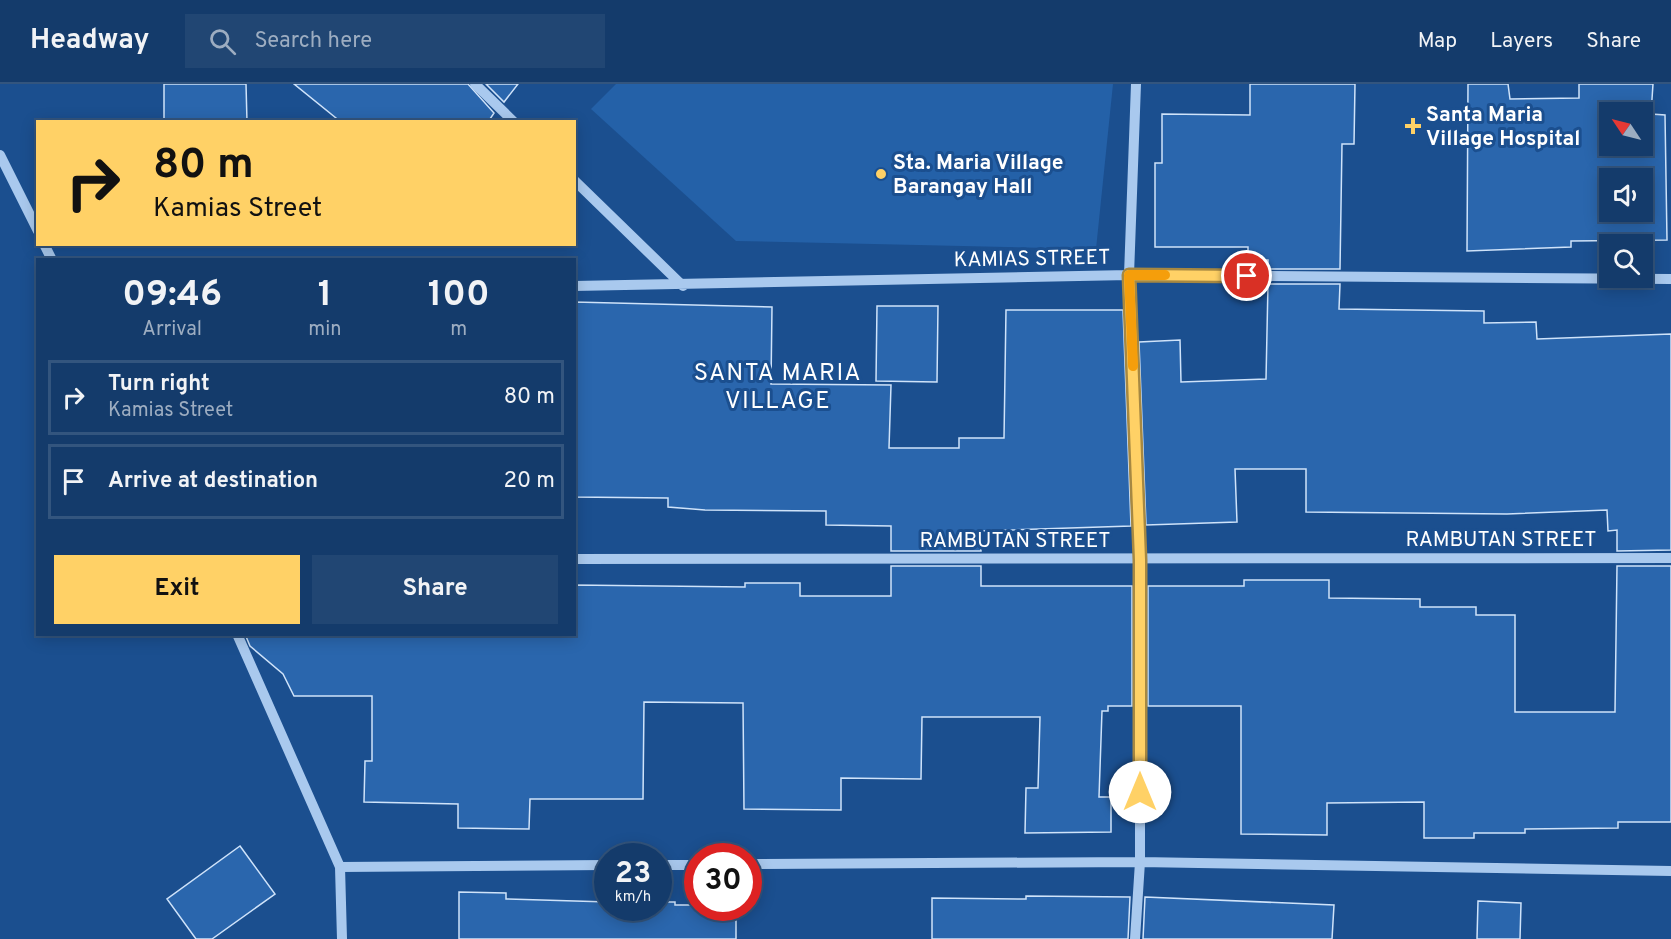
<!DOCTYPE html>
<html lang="en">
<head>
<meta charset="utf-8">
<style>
	:root { --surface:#143b6b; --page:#214673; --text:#f1f3f6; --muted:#9dadc1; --line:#33557e; --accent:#ffd166 }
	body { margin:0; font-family:Overpass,sans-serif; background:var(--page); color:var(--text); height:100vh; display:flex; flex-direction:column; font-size:22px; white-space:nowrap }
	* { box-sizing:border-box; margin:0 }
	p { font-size:20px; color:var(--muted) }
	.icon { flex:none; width:33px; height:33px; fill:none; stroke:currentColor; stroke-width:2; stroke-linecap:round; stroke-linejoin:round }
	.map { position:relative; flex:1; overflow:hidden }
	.side { position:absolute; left:36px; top:174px; width:540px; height:378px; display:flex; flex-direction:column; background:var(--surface); border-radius:0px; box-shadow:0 3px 15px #0003,0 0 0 2px var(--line) }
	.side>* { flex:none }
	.hud { position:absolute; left:36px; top:36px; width:540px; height:126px; border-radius:0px; box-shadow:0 3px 15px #0003,0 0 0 2px var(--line); background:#ffd166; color:#111; overflow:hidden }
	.needle { width:39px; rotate:305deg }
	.buttons { position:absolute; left:1599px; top:18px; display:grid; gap:12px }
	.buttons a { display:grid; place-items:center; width:54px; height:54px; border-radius:0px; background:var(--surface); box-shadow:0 3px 15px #0003,0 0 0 2px var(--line); font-size:30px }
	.speed { position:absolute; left:594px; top:759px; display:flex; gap:12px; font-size:30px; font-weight:700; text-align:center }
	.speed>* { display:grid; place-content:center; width:78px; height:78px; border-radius:50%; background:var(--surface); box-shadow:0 3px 15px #0003,0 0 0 2px var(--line); line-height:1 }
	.speed small { font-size:15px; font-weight:400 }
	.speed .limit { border:9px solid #d22; background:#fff; color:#111 }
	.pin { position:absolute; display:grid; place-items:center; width:51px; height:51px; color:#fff; margin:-26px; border:3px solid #fff; border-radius:50%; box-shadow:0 2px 6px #0007 }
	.me { position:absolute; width:66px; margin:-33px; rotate:0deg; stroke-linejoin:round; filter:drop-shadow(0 0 4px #0008) }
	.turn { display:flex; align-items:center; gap:21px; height:126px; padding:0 18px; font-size:27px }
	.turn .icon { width:78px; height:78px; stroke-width:2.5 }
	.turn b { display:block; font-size:42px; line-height:51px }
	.eta { display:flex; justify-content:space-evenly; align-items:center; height:102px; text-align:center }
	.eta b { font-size:36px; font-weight:700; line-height:42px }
	.action { display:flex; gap:12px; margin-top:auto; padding:12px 18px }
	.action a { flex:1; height:69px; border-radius:0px; background:var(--accent); color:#111; font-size:24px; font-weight:700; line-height:69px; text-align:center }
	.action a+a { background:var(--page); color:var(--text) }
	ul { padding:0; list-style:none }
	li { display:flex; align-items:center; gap:18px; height:75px; margin:0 12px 9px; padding:0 6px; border:3px solid var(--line); border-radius:0px }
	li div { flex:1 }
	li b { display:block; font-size:22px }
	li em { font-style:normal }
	header { display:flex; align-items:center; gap:36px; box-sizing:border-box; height:84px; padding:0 30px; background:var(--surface); border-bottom:2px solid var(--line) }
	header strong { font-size:28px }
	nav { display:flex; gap:33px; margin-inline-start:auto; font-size:21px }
	.search { width:420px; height:54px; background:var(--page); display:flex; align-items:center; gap:15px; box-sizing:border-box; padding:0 21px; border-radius:0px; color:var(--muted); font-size:22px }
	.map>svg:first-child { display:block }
</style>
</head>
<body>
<header>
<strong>Headway</strong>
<div class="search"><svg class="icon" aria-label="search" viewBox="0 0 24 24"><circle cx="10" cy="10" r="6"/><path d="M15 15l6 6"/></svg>Search here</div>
<nav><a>Map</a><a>Layers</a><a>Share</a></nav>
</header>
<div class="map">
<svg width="1671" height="855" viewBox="0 0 1671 855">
	<rect width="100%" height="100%" fill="#1b4f8f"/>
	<!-- green -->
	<path fill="#2461a8" d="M616,0H1113L1096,165L736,157L591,25Z"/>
	<!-- building -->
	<path fill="#2a66ad" stroke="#cfe3fa" stroke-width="1.5" fill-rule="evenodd" d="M164,0H246L247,38H164Z
		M294,0H468L494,29L488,38H341Z
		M486,0H518L504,18Z
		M1250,0H1355L1354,60H1342L1340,185H1268V176H1248V163H1155V79H1162V30L1250,31Z
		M1468,0H1508L1510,15L1579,14V0H1653L1651,30L1665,31L1667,156L1571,157V163L1467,167ZM1610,28H1642V62H1610ZM1610,94H1642V128H1610Z
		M1268,200H1340L1339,225L1484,227V239L1536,238L1537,255L1671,250V466L1617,467V446L1608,447L1607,426L1507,430L1306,428V385H1235L1237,438L1146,441L1139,258L1180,256L1181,298L1266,295Z
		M574,218L772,223L771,300L891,301L889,364H959V354H1004L1006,226H1123L1131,442L980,447L981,467H891V442L826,441V427L705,426L668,423V414L574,413Z
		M877,222H938L937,298L876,297Z
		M891,482H981V502H1132V622H1108V627H1102L1099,713H1111V748L1025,749L1026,704H1038L1040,633H922L921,695L841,694V726L744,725L743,619L644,618L643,715H530L529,745L458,744V720L364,718L365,677H372V612H294L283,590L250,562L245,550H574V501L745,503V499H800V512H891Z
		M1617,482H1671V738H1618V744L1525,745V749H1474V754H1424V718L1327,719V751L1241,750V622H1148V502H1244V496H1329V514L1420,515V523H1476V531H1515V628H1615Z
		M240,762L275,810L212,855H196L167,815Z
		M459,808L506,809V815L608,818V824H658V818H675V821H698V824H736V855H459Z
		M1026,812L1130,813L1128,855H932V814L1026,815Z
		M1145,813L1334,821L1332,855H1143Z
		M1478,817L1521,819L1520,855H1477Z"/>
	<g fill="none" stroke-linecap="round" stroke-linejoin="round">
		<!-- minor -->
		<path stroke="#a9c9ee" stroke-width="10" d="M475,0L514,38
			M0,71L38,147
			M574,96L683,202
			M44,160L52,176
			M574,202L1129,191L1671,195
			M574,475L1671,474
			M237,550L340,783L342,855
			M748,780L1140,778L1671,787
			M658,781H698
			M340,783L608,781
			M1135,855L1140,778V476L1129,191L1136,0"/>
	</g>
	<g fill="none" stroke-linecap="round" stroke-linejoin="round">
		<!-- route casing -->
		<g stroke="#a68842" stroke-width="15">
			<path id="route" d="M1140,708V476L1129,191L1247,192"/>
		</g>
		<!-- route -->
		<use href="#route" stroke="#ffd166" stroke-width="10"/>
		<!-- slow -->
		<path stroke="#f59e0b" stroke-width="10" d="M1133,282L1129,191H1165"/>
	</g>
	<!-- markers -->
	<g fill="#ffd166" stroke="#1b4f8f" stroke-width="2">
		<path d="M1410 33h6v6h6v6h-6v6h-6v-6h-6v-6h6z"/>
		<circle cx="881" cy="90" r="6"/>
	</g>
	<g text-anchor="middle" stroke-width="6" stroke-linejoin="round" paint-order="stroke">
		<!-- poi labels -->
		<g font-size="21" font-weight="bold" fill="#fff" stroke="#1b4f8f" text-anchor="start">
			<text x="1426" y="37">Santa Maria<tspan x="1426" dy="24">Village Hospital</tspan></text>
			<text x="893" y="85">Sta. Maria Village<tspan x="893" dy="24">Barangay Hall</tspan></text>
		</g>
		<!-- street labels -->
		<g font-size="21" fill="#fff" stroke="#1b4f8f">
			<text transform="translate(1032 174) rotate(-1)" y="7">KAMIAS STREET</text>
			<text x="1501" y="462">RAMBUTAN STREET</text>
			<text x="1015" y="463">RAMBUTAN STREET</text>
		</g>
		<!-- quarter labels -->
		<g font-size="24" letter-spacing="1.5" fill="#fff" stroke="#1b4f8f">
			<text x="778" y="296">SANTA MARIA<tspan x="778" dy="28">VILLAGE</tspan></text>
		</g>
	</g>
</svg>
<div class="buttons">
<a><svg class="needle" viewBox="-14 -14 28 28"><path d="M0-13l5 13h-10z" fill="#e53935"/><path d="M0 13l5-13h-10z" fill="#9dadc1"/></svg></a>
<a><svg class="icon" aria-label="sound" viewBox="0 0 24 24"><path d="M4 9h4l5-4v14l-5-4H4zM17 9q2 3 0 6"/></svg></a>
<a><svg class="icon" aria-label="search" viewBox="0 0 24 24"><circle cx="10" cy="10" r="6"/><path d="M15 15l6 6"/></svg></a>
</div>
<div class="speed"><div>23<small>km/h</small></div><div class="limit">30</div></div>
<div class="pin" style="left:1247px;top:192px;background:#d93025"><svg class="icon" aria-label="arrive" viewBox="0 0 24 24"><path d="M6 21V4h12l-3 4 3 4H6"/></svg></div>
<svg class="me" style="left:1140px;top:708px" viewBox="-20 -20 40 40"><circle r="19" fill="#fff"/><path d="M0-13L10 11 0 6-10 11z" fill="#ffd166"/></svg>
<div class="hud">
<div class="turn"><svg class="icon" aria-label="right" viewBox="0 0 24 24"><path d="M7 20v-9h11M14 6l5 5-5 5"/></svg><div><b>80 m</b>Kamias Street</div></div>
</div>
<section class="side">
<div class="eta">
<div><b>09:46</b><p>Arrival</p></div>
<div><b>1</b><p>min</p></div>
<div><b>100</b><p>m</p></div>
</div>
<ul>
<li><svg class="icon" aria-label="right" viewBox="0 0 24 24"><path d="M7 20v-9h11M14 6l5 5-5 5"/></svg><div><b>Turn right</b><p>Kamias Street</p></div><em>80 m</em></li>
<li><svg class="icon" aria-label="arrive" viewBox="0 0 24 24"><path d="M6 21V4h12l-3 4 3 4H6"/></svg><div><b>Arrive at destination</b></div><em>20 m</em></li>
</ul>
<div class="action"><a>Exit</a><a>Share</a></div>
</section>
</div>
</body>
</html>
